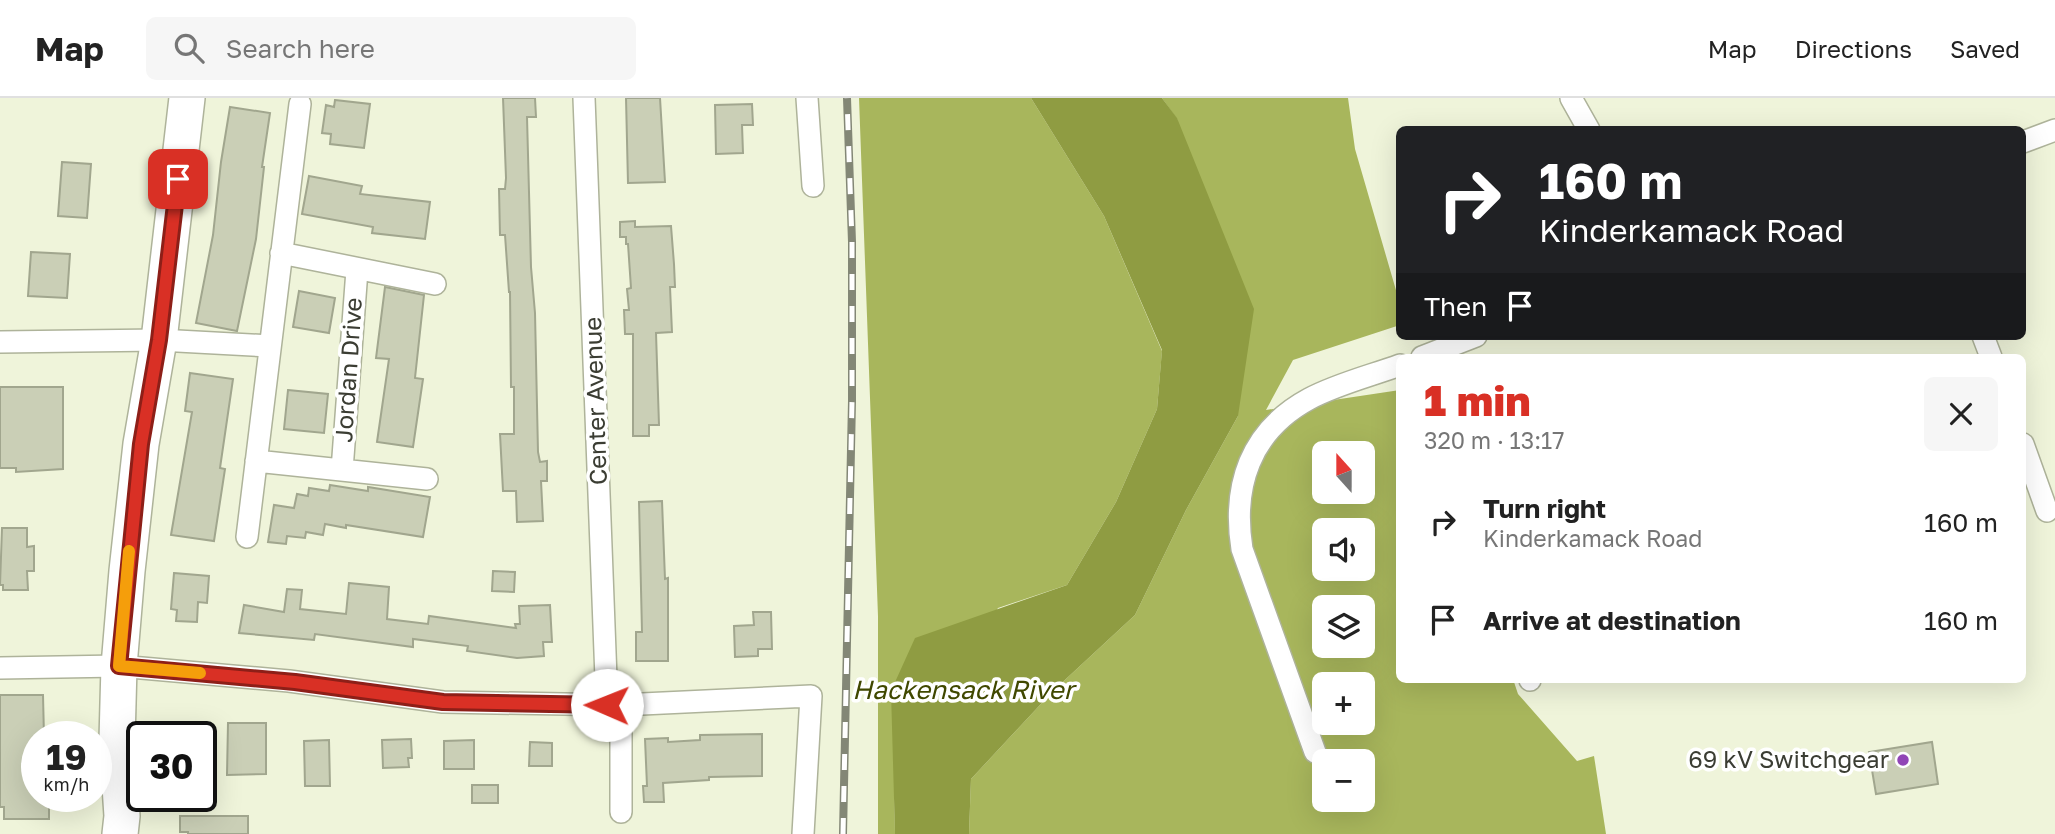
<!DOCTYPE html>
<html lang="en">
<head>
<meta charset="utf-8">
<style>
	:root { --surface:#fff; --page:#f6f6f6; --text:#222; --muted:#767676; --line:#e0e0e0; --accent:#d93025 }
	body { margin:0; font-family:"Golos Text",sans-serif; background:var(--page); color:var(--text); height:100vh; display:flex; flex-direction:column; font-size:26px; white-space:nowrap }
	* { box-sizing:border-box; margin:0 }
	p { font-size:23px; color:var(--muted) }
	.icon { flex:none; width:38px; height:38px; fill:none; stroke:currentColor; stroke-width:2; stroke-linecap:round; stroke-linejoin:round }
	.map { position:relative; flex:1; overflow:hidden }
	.side { position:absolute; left:1396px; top:256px; width:630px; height:329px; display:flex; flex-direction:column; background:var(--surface); border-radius:10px; box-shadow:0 7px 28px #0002 }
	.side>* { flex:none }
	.guide { position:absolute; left:1396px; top:28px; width:630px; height:214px; border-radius:10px; box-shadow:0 7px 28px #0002; background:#202124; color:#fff; overflow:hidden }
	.needle { width:46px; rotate:339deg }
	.buttons { position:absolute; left:1312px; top:343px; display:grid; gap:14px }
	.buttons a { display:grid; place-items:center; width:63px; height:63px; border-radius:10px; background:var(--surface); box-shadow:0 7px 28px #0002; font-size:35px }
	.speed { position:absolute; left:21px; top:623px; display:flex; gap:14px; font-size:35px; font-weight:700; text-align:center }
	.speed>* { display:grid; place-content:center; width:91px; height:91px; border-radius:50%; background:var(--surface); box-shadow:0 7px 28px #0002; line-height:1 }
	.speed small { font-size:18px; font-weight:400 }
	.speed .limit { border:4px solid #111; border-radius:10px; background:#fff; color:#111 }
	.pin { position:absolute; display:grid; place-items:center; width:60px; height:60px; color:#fff; margin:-30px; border-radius:14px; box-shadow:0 4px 10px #0006 }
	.me { position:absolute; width:77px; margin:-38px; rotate:271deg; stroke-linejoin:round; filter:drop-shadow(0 0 5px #0008) }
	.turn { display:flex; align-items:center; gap:24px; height:147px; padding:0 28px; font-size:32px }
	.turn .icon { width:91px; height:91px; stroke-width:2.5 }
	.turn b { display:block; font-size:49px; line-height:60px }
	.then { display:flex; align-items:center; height:66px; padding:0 28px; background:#0003; gap:14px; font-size:26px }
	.round { display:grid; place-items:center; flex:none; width:74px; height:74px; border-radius:10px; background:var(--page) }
	.head { display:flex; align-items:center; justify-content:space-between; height:119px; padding:0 28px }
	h1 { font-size:42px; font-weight:800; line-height:52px; color:var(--accent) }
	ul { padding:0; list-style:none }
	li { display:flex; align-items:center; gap:21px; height:98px; padding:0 28px }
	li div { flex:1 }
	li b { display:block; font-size:26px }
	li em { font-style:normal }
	header { display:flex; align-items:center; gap:42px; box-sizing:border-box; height:98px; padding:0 35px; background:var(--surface); border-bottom:2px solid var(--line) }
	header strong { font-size:33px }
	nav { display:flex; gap:38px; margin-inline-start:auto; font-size:24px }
	.search { width:490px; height:63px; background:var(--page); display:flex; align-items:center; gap:18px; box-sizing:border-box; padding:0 24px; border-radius:10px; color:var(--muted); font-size:26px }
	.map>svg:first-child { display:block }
</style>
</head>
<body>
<header>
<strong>Map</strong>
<div class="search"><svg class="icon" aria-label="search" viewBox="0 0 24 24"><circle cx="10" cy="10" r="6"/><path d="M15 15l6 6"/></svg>Search here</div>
<nav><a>Map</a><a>Directions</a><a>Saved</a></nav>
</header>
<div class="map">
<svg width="2055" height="736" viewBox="0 0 2055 736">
	<rect width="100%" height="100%" fill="#eff4da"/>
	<!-- forest -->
	<path fill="#a8b65c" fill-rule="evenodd" d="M859,0H1031L1104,118L1162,253L1157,311L1116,404L1067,487L998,510L894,687L895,736H878V518Z
		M1162,0H1348L1355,51L1400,206V227L1293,262L1266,312L1400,292V581H1513L1518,596L1577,663L1594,658L1606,736H969L971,681L1053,593L1135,517L1186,412L1238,318L1177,21ZM1325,355H1363V394H1325ZM1325,432H1363V471H1325ZM1325,509H1363V548H1325ZM1325,586H1363V625H1325ZM1325,663H1363V702H1325Z"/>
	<!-- water -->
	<path fill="#8f9c42" d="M1031,0H1162L1177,20L1254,211L1238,318L1186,412L1135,517L1053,593L971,681L969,736H895L891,593L915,540L1067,487L1116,404L1157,311L1162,252L1104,118Z"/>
	<!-- building -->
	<path fill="#cacfb6" stroke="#a1a68e" stroke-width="2" d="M503,0H535L536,19H527L531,169L535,215L538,354L540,364L547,363V383H541L543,423L517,424L516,393H503L500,336H514V289H511L510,194H509L505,137H500L499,91H505L506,80Z
		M626,0H660L665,84L628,85Z
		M335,2L370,6L364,50L330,46L331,36L322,35L326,7L334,9Z
		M752,6L753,27H742L743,55L716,56L715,7Z
		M230,9L270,15L262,69H264L256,141L237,233L196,225L213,137L221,64Z
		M62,64L91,66L87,120L58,118Z
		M309,78L362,88L360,96L430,104L425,141L372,135L373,129L302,116Z
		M635,123V129L671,128L674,166L675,189H670L672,234L656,235L659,327H649V338H633V236H625L624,212H629L627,191L631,190L628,146H626V139H620V124Z
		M31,154L70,156L67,200L28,198Z
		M385,189L424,197L415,280L423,281L413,349L377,344L389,261L376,260Z
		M299,193L335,200L329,235L293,229Z
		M190,275L233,281L220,370L225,371L214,443L171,437L192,314L185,313Z
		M0,289H63V371L16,374V370H0Z
		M288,292L328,296L324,335L284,331Z
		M330,387L368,393V389L430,399L423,439L346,427V430L325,426L323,437L306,434L305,440L287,438L286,446L268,444L274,407L294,410L297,396L308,398L309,390L329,393Z
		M662,403L665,481L668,480V563H636V534H642L639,404Z
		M2,430H27V449L34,448V473H27L28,492H3V487H0Z
		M493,473L515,474L514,494L492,493Z
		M174,475L209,478L207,505L198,504L197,524L176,523L177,512L171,511Z
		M349,485L389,489L387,521L428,526L429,518L516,530L515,526H520L519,508L550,507L552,544H543L544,558L517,560L467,553L468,548L413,541V549L315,536L314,542L239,535L244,507L284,514L287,491L302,492L300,511L346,516Z
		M753,514H771L772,551H758V558L735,559L734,528L754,527Z
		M0,597H43L44,639H37V698H49V721H4V709H0Z
		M228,625H266V676L227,677Z
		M762,636V678L709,679V682L663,685L664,704H644L643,688H647L645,641L668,640V644L700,642V637Z
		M411,641L412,660H408L409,669L383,670L382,642Z
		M329,642L330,688H305L304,643Z
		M474,642V671H444V643Z
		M530,644L552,645V668H529Z
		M1932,644L1938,686L1876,696L1869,654Z
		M472,687H498V705H472Z
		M180,718H248V736H188V734H180Z"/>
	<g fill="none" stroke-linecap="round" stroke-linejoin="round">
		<!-- street casing -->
		<g stroke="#aeb39a" stroke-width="24">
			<path id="street" d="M584,0L607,607
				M807,0L813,88
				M1571,0L1589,32
				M2023,44L2055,32
				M281,155L435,186
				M1983,238L1991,259
				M0,244L159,242L270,248
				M1422,259L1476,238
				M2023,346L2047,413
				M256,363L427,381
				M342,372L357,172
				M247,439L300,6
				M0,570L119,568L289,583L443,604L621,607L811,598L803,736
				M1530,581V582
				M621,607V714
				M1315,654L1242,451C1232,388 1250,333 1309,301C1337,286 1370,278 1400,267"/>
		</g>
		<!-- primary casing -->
		<g stroke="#aeb39a" stroke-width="38">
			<path id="primary" d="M120,736L122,718L117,642L119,568L127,473L141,346L159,242L187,0"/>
		</g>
		<!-- street -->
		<use href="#street" stroke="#fff" stroke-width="21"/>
		<!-- primary -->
		<use href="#primary" stroke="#fff" stroke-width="35"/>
		<!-- rail casing -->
		<g stroke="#838776" stroke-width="8">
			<path id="rail" d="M843,736L852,303V144L847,0"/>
		</g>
		<!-- rail -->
		<use href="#rail" stroke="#fff" stroke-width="5" stroke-dasharray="16" stroke-linecap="butt"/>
	</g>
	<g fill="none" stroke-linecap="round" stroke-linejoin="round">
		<!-- route casing -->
		<g stroke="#8d1f18" stroke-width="18">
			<path id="route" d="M178,81L159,242L141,346L119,568L295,584L443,604L607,607"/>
		</g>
		<!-- route -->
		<use href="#route" stroke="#d93025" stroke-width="12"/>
		<!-- slow -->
		<path stroke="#f59e0b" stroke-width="12" d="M129,453L119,568L200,575"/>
	</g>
	<!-- markers -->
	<circle fill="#9145b6" stroke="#fff" stroke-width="2.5" cx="1903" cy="662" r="7"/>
	<g text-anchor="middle" stroke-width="7" stroke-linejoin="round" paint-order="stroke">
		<!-- street labels -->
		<g font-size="24" fill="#3b3d33" stroke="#fff">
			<text transform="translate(349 272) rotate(-86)" y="8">Jordan Drive</text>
			<text transform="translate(596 303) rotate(-92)" y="8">Center Avenue</text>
		</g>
		<!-- poi labels -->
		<g font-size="24" fill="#3b3d33" stroke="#fff" text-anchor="end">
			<text x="1889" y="670">69 kV Switchgear</text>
		</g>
		<!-- water labels -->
		<g font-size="26" font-style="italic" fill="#404800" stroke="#fff">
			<text x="963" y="601">Hackensack River</text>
		</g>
	</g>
</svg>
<div class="buttons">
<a><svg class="needle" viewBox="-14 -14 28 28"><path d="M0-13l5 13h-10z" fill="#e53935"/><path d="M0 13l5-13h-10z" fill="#767676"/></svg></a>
<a><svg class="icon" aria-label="sound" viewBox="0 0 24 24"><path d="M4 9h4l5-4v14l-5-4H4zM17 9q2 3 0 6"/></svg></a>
<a><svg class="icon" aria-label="layers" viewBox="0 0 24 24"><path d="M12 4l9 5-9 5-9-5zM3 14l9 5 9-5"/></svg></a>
<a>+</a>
<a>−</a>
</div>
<div class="speed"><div>19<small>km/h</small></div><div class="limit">30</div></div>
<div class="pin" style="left:178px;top:81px;background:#d93025"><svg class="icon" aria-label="arrive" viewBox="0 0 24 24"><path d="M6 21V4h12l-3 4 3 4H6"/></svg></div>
<svg class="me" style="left:607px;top:607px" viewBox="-20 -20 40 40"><circle r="19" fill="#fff"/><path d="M0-13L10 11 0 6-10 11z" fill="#d93025"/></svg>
<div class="guide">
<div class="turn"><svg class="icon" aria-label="right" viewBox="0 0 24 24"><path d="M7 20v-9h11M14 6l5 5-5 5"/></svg><div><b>160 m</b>Kinderkamack Road</div></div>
<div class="then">Then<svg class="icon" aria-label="arrive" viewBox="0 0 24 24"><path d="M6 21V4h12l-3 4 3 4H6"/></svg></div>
</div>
<section class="side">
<div class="head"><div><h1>1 min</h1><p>320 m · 13:17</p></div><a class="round"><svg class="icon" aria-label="close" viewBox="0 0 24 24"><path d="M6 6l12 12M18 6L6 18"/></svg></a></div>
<ul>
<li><svg class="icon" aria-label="right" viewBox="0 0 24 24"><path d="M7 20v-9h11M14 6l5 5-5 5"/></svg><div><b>Turn right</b><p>Kinderkamack Road</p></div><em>160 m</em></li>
<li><svg class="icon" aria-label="arrive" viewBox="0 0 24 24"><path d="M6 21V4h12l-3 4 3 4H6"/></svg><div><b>Arrive at destination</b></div><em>160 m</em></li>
</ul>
</section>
</div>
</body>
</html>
